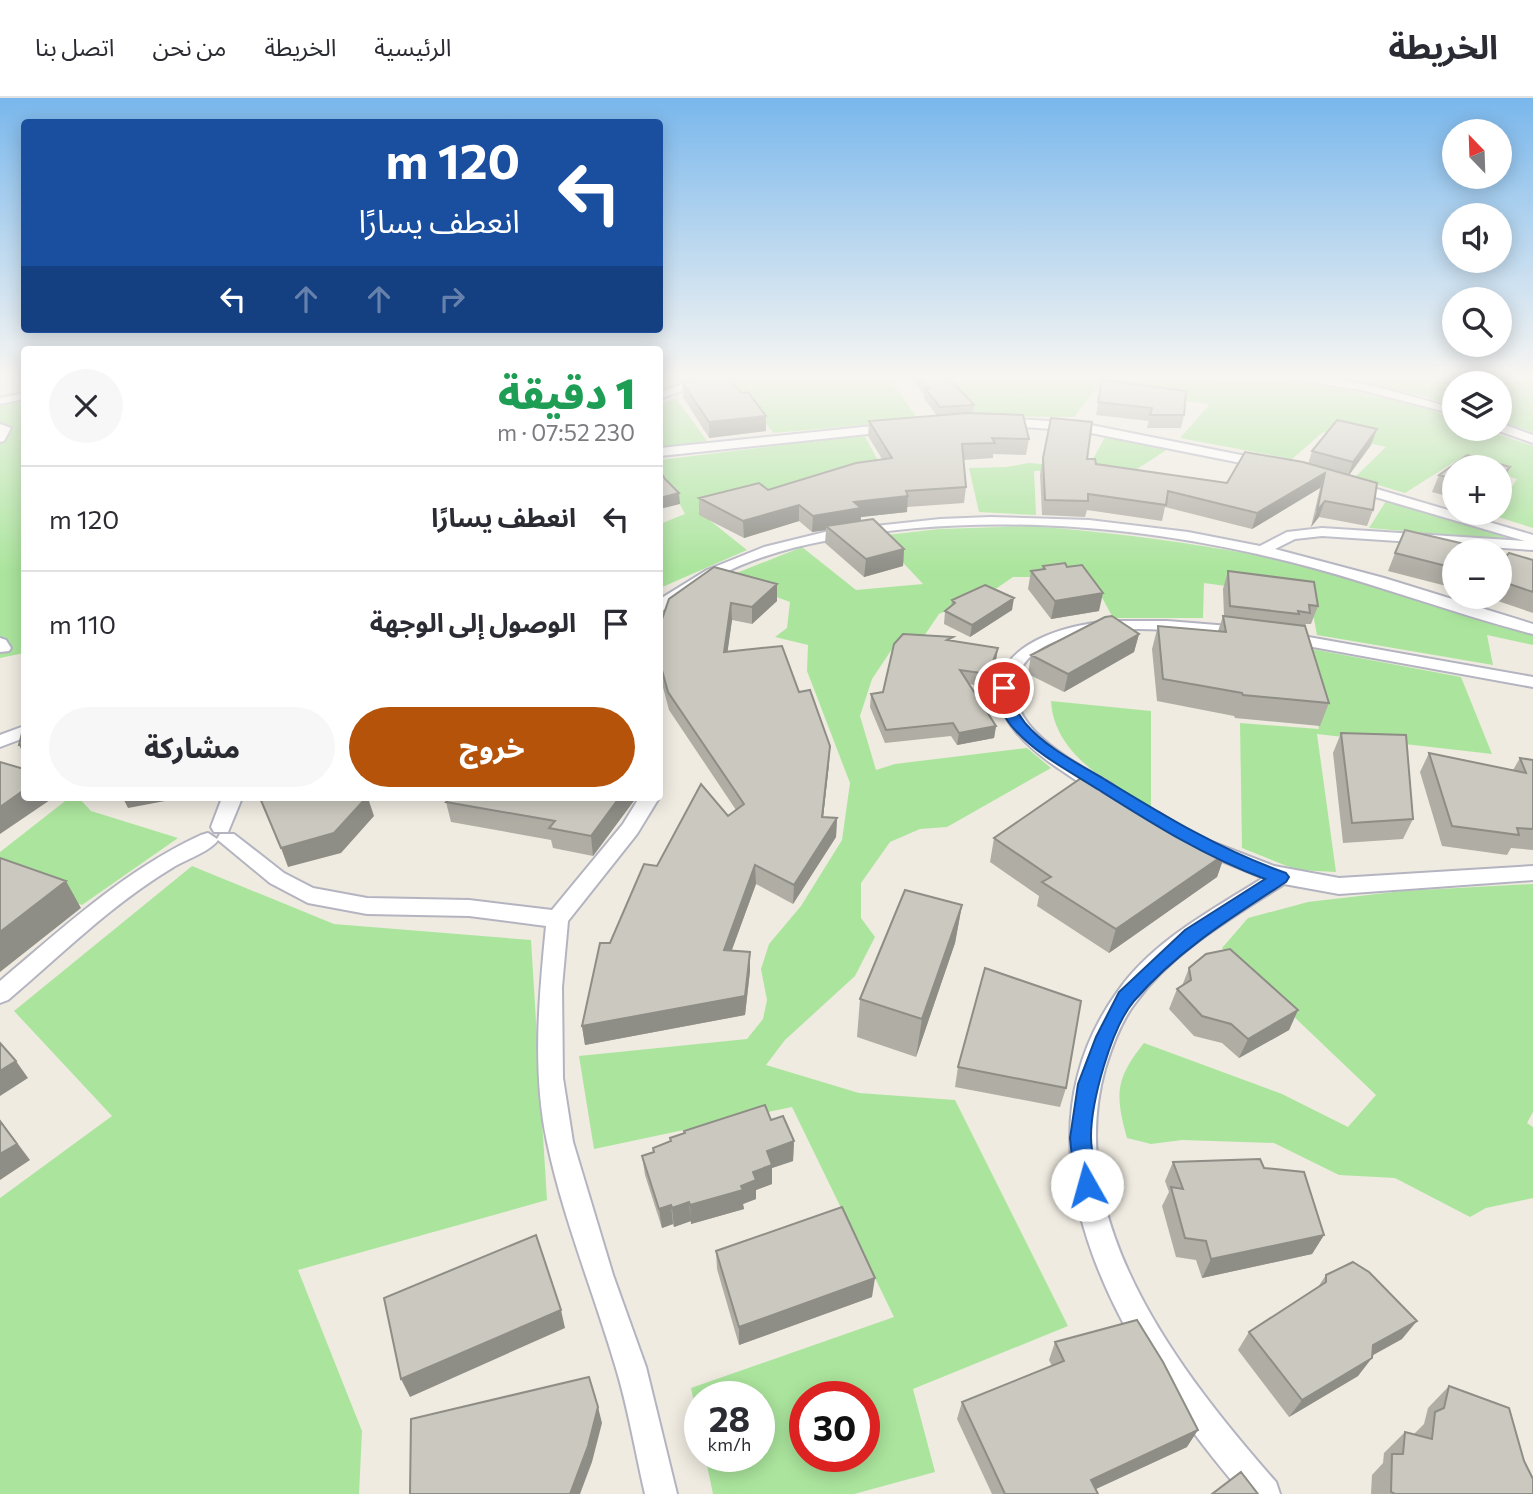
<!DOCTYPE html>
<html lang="ar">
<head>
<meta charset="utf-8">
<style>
	:root { --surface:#fff; --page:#f7f7f7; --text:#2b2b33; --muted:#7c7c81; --line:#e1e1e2; --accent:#b45309 }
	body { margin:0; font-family:Commissioner,"Noto Sans Arabic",sans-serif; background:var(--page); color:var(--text); direction:rtl; height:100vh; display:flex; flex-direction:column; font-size:26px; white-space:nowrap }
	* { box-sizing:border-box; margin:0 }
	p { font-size:23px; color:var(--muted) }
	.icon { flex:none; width:38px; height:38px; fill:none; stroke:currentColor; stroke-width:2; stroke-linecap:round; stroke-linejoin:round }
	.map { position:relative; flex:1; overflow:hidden; direction:ltr }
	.drawer { position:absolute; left:21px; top:248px; width:642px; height:455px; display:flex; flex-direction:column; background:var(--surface); border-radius:7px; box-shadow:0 4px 18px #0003; direction:rtl }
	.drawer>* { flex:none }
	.top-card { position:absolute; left:21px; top:21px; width:642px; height:214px; border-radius:7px; box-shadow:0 4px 18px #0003; direction:rtl; background:#1a4fa0; color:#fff; overflow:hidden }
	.needle { width:46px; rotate:337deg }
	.controls { position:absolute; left:1442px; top:21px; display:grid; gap:14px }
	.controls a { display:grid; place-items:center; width:70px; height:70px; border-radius:50%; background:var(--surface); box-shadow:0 4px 18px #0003; font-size:35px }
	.speed { position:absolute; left:684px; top:1283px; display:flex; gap:14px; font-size:35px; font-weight:700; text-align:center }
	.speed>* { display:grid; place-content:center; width:91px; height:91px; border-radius:50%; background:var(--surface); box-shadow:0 4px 18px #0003; line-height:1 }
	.speed small { font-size:18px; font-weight:400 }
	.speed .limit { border:10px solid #d22; background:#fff; color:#111 }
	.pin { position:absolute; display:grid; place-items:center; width:60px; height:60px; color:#fff; margin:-30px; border:4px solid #fff; border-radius:50%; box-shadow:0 2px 7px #0007 }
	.me { position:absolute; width:77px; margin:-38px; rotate:353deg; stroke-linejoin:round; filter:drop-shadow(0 0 5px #0008) }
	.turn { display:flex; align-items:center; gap:24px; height:147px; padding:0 28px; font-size:32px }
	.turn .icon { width:91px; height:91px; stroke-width:2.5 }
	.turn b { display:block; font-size:49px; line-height:60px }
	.lanes { display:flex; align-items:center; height:66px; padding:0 28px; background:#0003; justify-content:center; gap:35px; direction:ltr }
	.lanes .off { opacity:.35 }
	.round { display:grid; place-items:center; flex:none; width:74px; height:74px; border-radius:37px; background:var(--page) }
	.head { display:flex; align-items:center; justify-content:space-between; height:119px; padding:0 28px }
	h1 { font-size:42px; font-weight:800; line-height:52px; color:#1e9e55 }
	.action { display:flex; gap:14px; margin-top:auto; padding:14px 28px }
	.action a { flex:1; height:80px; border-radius:42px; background:var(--accent); color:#fff; font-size:28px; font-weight:800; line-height:80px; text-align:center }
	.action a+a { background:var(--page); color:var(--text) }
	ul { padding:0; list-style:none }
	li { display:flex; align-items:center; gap:21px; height:105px; padding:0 28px; border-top:2px solid var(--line) }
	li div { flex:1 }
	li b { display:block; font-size:26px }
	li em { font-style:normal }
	header { display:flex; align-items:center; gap:42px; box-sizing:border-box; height:98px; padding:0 35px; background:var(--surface); border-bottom:2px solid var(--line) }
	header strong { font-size:33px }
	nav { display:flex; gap:38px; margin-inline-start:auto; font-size:24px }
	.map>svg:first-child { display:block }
</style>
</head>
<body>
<header>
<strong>الخريطة</strong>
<nav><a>الرئيسية</a><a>الخريطة</a><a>من نحن</a><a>اتصل بنا</a></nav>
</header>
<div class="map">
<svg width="1533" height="1396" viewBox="0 0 1533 1396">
	<rect width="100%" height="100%" fill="#efebe1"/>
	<!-- green -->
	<path fill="#abe59d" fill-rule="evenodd" d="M732,278H887L919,322L774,335L728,281Z
		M949,278H1133L1234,284L1305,283L1420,308L1454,321V331H1482L1533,348V430L1492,417L1500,415V406L1517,381L1500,376V369H1475L1454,364L1405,395L1354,380L1386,349L1323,334L1292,361L1180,340L1210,306L1095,292L1074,319L977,318Z
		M1332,278H1432L1454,286V308L1423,298Z
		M1527,280L1533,282V334L1500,323V287Z
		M676,300L707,343L660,350V306Z
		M24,302V555L0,560V308Z
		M864,337L885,375L698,413L747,452L660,490V426L685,416L660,369V362Z
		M1105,339L1168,351L1134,373H1034L1036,417L979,414L969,370L1006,369L1029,365L1088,370Z
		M1386,403L1491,433L1510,442L1369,430Z
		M1031,428C1119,435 1207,446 1294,465C1375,483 1454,511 1533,535V547L1487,537L1493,567L1317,537L1310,500L1204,485L1203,520H1113L1091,479H1013L997,490L939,516L922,541L894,548L872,581L860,618L876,672L895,666L1027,650L1051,670L947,729L920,731L890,744L861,785V820L875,839L855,878L785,942L766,967L859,995L955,1002L1068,1228L913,1291L935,1374L854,1396H713L705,1358H760V1298H700V1333L691,1290L894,1219L792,1009L594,1051L579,958L747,941L763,921L767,902L761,871L769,846L801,808L842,742L850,685L807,573L808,547L775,539L787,530L790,504L724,480L802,449L856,492L923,486L878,438L939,431ZM805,1298H864V1358H805Z
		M1301,549L1461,579L1492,656L1317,636L1336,774L1297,772L1242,750L1240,625L1319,631Z
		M1051,603L1151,613V709C1109,686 1054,656 1051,603Z
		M69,700H79L91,713L178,740L82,807L0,776V754Z
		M192,768L334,826L531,842L547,1102L298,1172L362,1333L359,1396H0V1100L112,1018L14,913Z
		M1533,786V1014L1527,1025L1533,1029V1100L1486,1110L1470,1119L1395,1080L1339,1077L1274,1045L1182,1042L1151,1046L1127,1040C1115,997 1115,981 1144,945L1282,996L1348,1029L1376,997L1222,850L1248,820L1308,804L1402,793Z"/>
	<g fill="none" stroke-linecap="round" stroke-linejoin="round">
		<!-- minor casing -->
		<g stroke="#b4b4c1" stroke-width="4">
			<path id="minor" d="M705,278H721L660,301V294Z
				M1286,278C1343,276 1400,296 1454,310V316L1361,292L1292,281Z
				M24,295V301L0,306V300Z
				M999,320L1081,325L1266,362L1272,366L1266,370L1081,333L995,327L993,324Z
				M1500,325L1533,337V345L1496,332L1500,331Z
				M0,326L11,330L4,343L0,344Z
				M892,326L898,330L896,333L660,358V350Z
				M1353,384L1533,437V452L1322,438L1295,441L1275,451L1384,480L1533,526V536C1458,517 1385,489 1310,469C1156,428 987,412 829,442C791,449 753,460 718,478C701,486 677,509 660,513V501L707,472L764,449L829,433L940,421L990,419L1089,422L1188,434L1260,448L1287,434L1322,430L1525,443L1348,391V385Z
				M1111,523H1167L1242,529L1250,534L1242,539C1193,534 1142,527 1092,534C1068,537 1035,547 1022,569C992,624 1074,664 1113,687L1116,691L1113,695L1106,697C1088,692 1070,678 1055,668C949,595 1006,532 1111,523Z
				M1286,535L1533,579V589L1280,543L1278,540Z
				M0,540L6,542L11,550L9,553L0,554Z
				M24,628V640L0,649V637Z
				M222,700H242L228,734H214L211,729Z
				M639,700H659L637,736L568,823L562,889L563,980L573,1044L613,1177L646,1269L677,1396H645C635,1353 628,1309 615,1267C593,1193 563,1120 547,1044C532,973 539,899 546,828L469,818L367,816L308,805L270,785L218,742C210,754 184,762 172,770C112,806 61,857 8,902L0,905V883C64,829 125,772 201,737L208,735L217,741L220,736H234L284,775L313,790L367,800L469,802L552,812L623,726Z
				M1202,740L1274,768L1339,780L1533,768V782L1339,796L1284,786C1232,820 1173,853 1136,904C1121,923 1112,948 1105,971C1062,1124 1181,1276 1276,1384L1280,1396H1243C1131,1265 997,1060 1118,893C1153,843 1212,812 1263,780L1195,752L1192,747L1195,742Z"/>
		</g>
		<!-- minor -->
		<use href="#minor" fill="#fff" fill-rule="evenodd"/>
	</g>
	<!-- wall -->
	<path fill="#afada4" d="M911,278H947L974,307L973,316L1029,341L1026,357L993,356V360L964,362L966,389L964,405L907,409V414L861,419V423L904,451L903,468L864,479L825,445L826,432L812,434L799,423L744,440L699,417V400L768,392L882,361L868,338L869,323L937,318L924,300V296L911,281Z
		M1102,282L1184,317L1181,330H1147L1149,323L1096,317Z
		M682,284L766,333L709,340L683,299Z
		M1371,347L1349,377L1373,412L1367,428L1319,419L1311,429L1320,390L1252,431L1165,409L1162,423L1087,412L1085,419L1042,417L1040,376L1043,360L1087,361L1096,366L1227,385L1308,366L1312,353Z
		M1467,357L1510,369L1503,385L1500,388V369H1454V400L1432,394L1439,377Z
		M1454,453V490L1388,473L1395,455Z
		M1533,462V515L1486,499H1500V465Z
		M1043,468L1099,513L1051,521L1028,491L1031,473L1042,471Z
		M1228,473L1318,508L1311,526H1306L1305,528L1329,605L1320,628L1235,620L1234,618L1157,603L1152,551L1158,528L1218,533L1223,518H1224L1223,491Z
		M777,486V503L752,526L732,522L727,554L799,594L829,666L823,719L837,720L836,739L793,806L756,786L731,853L750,873L745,917L585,947L582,928L610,845L728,718L736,712L669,612L660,578V527Z
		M952,502L1012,512L970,539L944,526L945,513L951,509Z
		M1139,536L1134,554L1064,594L1028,576L1031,557Z
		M952,543L996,563L986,589L969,586L996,628L994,640L957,647L951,638L885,645L870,609L871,596L883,594Z
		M1341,635L1413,721L1403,741L1343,745L1333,655Z
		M1429,655L1513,672L1520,660L1533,662V752L1511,750L1507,757L1442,748L1420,674Z
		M450,700H636L593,758L553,750L551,742L451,724L446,704Z
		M1155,716L1225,756L1217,779L1109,855L1037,808L1039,798L990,764L994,740Z
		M962,807L955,845L916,959L857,939L860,901Z
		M1189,870L1298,912L1289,932L1239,960L1222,945L1194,938L1169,911L1177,891L1182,888Z
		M958,969L1066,990L1060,1009L955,989Z
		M771,1022L794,1043L793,1063L772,1070V1086L756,1092V1101L743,1106L744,1111L691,1126V1123L674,1129L673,1126L662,1130L645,1077L642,1058L654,1054L653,1050Z
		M1173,1064L1264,1070L1324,1137L1312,1156L1202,1180L1196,1162L1176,1159L1162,1108L1169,1094L1165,1083Z
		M716,1153L872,1199L739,1247L717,1171Z
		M1326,1177L1402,1241L1372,1257L1358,1278L1289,1319L1238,1252L1249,1234L1318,1189Z
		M1055,1244L1187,1349L1096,1391L1098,1396H992L957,1321L962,1304L1052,1268L1049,1262Z
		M1449,1288L1524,1363L1533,1396H1371L1372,1377L1383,1365L1384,1355L1405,1334L1414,1336L1424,1326L1428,1310Z"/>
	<!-- shaded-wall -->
	<path fill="#8e8d86" d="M766,318V333L709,340V324Z
		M1377,331L1371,347L1347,380L1353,364Z
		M1510,369L1503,385L1500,388V379Z
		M1325,375L1320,390L1252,431L1257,415Z
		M679,395L680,406L660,411V400Z
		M908,398L907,414L861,419L860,427L826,428V432L812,434L813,418L854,404Z
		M1325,403L1319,419L1311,429L1317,413Z
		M799,407V423L744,440L743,423Z
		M904,451L903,468L864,479L866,461Z
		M777,486V503L752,526V509Z
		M1103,495L1099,513L1051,521L1055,503Z
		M1014,500L1012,512L970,539L972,527Z
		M731,505L732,522L725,572L724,554Z
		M1139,536L1134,554L1064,594L1068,576Z
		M998,550L996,563L986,589L988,576Z
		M996,628L994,640L957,647L959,635Z
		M24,646V657L19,647Z
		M830,648L829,666L821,738L822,719Z
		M24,692V700H53L0,736V709Z
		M123,700H181L128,710Z
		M366,700H368L374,718L341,755L288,769L281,750Z
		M619,700H636L593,758L591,738Z
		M837,720L836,739L793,806L794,787Z
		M1225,756L1217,779L1109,855L1116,831Z
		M755,767L756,786L725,871L724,852Z
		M66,783L81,810L0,874V834Z
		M962,807L955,845L916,959L922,921Z
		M750,854V873L745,917L585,947L582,928Z
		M1298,912L1289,932L1239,960L1248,941Z
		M16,963L28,980L0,998V973Z
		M0,1022L30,1062L0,1082Z
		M794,1043L793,1063L772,1070V1086L756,1092V1101L743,1106L744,1111L691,1126L690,1107L741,1088L753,1074L767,1053Z
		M689,1104L691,1123L674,1129L672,1110Z
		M671,1107L673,1126L662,1130L659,1111Z
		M1324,1137L1312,1156L1202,1180L1211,1161Z
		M875,1180L872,1199L739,1247V1229Z
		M561,1212L565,1230L410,1299L401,1281Z
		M1417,1223L1402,1241L1359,1265L1373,1247Z
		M1372,1260L1358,1278L1289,1319L1302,1302Z
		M598,1309L602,1325L592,1364L580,1396H570Z
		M1198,1332L1187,1349L1085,1396L1091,1382Z"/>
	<!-- building -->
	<path fill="#cbc9bf" stroke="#8e8d86" stroke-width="2" d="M712,278H725L742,295L748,294L766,318L709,324L682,284Z
		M918,278H947L974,307L940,309L925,290H929Z
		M1102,282L1186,293L1184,317H1150L1152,310L1098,304Z
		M968,315L1023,317L1029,341L992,340L995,345L962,346L966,389L906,393L908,398L854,404L861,410L813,418L799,407L743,423L699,400L759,385L768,392L856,365L892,360L869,323Z
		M1051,320L1092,324L1087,361H1095L1096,366L1227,385L1245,354L1303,364L1377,385L1373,412L1325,403L1317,413L1325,375L1257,415L1168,393L1166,407L1088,396V403L1045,402L1043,360Z
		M1337,322L1377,331L1353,364L1312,353Z
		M1467,357L1510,369L1500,379V369H1454V381L1439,377Z
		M660,372L665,381L679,395L660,400Z
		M873,421L904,451L866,461L826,428Z
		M1405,432L1473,448L1471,453H1454V470L1395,455Z
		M1509,455L1533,462V494L1500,483V465Z
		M1065,465L1067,469L1082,467L1103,495L1055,503L1031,473L1045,471L1043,468Z
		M714,469L777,486L752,509L731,505L724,554L782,548L799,594L810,592L830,648L822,719L837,720L794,787L755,767L724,852L750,854L745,898L582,928L600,845H610L644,766L657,768L701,686L728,718L744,706L668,594L660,565V527L669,501Z
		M1228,473L1314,484L1318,508L1309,507L1310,515L1298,513L1299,516L1230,508Z
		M985,487L1014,500L972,527L945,513L955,505L952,502Z
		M1112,518L1139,536L1068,576L1031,557L1105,519Z
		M1223,518L1305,528L1329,605L1243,597L1242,595L1163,581L1158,528L1226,534Z
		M903,536L953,539L947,542L998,550L988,576L960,572L996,628L959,635L953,625L886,632L871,596L883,594L894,546Z
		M24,627V646L19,647Z
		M1341,635L1406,637L1413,721L1352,725Z
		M1429,655L1526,675L1520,660L1533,662V731L1517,730L1519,737L1452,728Z
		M0,664L24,671V692L0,709Z
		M1090,674L1155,716L1159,714L1225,756L1116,831L1042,784L1051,779L994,740Z
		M260,700H366L334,735L281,750Z
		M450,700H619L591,738L549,730L555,723L446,704Z
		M0,760L66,783L0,834Z
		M905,792L962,807L922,921L860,901Z
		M1230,851L1298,912L1248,941L1231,926L1202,918L1177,891L1191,882L1189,870L1206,856Z
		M985,870L1081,903L1066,990L958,969Z
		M0,945L16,963L0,973Z
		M765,1007L771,1022L783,1018L794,1043L767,1053L772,1067L753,1074L756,1082L741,1088L743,1092L690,1107L689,1104L672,1110L671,1107L659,1111L642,1058L654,1054L653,1050L671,1043L670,1040L685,1035L684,1033Z
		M0,1023L17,1046L0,1056Z
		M1260,1061L1264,1070L1304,1074L1324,1137L1211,1161L1206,1143L1185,1140L1171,1089L1183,1091L1173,1064Z
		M842,1109L875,1180L739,1229L716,1153Z
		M536,1137L561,1212L401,1281L384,1200Z
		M1353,1164L1369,1174L1417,1223L1373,1247L1372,1260L1302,1302L1249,1234L1326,1184V1177Z
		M1137,1222L1163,1264L1198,1332L1091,1382L1098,1396H1005L962,1304L1064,1263L1055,1244Z
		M589,1279L598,1309L588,1348L570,1396H410L411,1321Z
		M1449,1288L1509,1310L1524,1363L1533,1381V1396H1395L1391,1394L1392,1356H1403L1405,1334L1432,1341L1435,1314L1444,1310Z
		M1241,1374L1258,1396H1212Z"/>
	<!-- sky -->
	<linearGradient id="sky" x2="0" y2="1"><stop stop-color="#79b7ec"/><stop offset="0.59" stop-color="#f8f6f2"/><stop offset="1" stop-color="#f8f6f2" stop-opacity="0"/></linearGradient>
	<rect width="1533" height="473" fill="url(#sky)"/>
	<!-- route -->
	<path fill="#1a73e8" stroke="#114b97" stroke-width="2" d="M1004,586L1011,590C1012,603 1016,614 1025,625C1045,649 1077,665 1104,681C1163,717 1220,752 1286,775L1289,779L1286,784C1232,819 1177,853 1134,903C1111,930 1091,1004 1091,1039C1091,1055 1096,1072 1098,1087L1094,1095L1087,1098L1079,1095L1075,1087L1070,1040L1078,986L1096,939L1119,894L1185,832L1265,781C1205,759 1153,726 1099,692C1071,674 1039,658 1016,633C1004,621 998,606 997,590Z"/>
</svg>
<div class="controls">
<a><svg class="needle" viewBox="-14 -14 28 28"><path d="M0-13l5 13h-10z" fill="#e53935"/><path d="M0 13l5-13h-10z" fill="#7c7c81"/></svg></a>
<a><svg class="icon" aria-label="sound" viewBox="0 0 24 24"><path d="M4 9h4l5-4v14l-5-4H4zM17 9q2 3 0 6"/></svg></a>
<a><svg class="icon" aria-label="search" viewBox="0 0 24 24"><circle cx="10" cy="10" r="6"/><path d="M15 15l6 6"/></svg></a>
<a><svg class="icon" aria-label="layers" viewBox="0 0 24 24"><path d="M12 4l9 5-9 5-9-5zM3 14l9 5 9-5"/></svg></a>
<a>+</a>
<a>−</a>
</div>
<div class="speed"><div>28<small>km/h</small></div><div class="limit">30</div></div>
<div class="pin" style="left:1004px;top:590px;background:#d93025"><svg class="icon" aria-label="arrive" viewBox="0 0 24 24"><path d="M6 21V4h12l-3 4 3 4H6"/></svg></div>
<svg class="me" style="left:1087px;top:1087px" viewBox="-20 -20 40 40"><circle r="19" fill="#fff"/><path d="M0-13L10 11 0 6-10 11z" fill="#1a73e8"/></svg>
<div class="top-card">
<div class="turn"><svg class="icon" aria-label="left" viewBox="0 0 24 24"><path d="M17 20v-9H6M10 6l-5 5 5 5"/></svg><div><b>120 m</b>انعطف يسارًا</div></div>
<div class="lanes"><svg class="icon" aria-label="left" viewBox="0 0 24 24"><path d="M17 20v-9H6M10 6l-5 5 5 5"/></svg><svg class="icon off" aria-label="ahead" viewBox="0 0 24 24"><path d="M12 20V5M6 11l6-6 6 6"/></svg><svg class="icon off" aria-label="ahead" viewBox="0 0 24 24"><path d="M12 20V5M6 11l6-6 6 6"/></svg><svg class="icon off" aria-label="right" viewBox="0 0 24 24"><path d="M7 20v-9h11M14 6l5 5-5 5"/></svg></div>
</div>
<section class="drawer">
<div class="head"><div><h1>1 دقيقة</h1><p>230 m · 07:52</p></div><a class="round"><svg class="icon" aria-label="close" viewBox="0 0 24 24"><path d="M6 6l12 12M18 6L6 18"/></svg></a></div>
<ul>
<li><svg class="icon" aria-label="left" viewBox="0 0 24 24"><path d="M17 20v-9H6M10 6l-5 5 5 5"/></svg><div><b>انعطف يسارًا</b></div><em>120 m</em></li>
<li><svg class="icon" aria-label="arrive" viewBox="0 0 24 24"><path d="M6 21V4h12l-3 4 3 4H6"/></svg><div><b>الوصول إلى الوجهة</b></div><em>110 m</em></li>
</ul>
<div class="action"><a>خروج</a><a>مشاركة</a></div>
</section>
</div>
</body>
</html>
